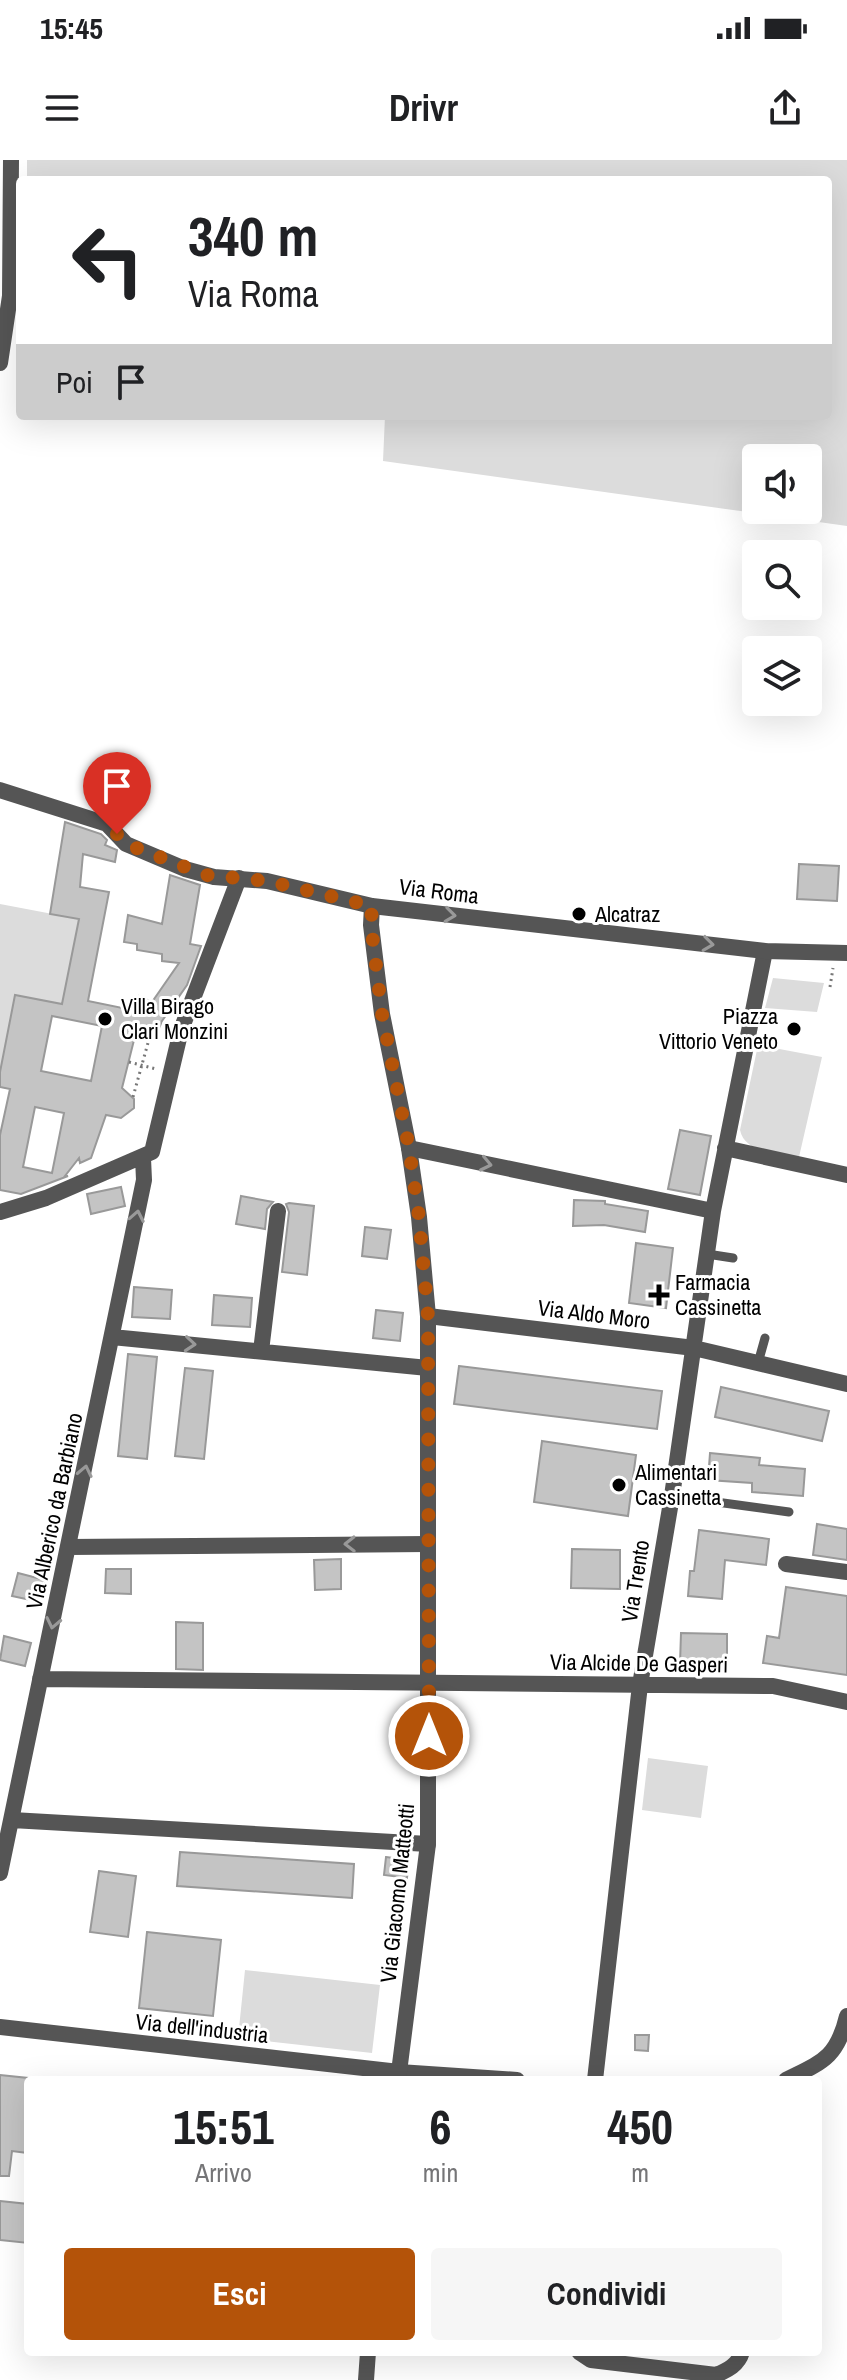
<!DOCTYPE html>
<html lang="it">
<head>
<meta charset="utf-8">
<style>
	:root { --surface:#fff; --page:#f6f6f6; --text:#202124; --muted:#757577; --accent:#b45309 }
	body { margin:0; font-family:"Archivo Narrow",sans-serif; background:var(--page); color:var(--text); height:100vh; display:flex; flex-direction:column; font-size:30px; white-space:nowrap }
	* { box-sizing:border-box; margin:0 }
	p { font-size:26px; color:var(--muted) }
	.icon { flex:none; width:44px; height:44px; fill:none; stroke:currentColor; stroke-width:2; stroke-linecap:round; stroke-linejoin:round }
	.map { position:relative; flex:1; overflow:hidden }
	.sheet { position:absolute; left:24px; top:1916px; width:798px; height:280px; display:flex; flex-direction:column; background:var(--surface); border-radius:8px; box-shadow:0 8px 32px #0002 }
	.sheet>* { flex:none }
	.banner { position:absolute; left:16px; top:16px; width:816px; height:244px; border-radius:8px; box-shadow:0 8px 32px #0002; background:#fff; color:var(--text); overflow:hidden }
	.fabs { position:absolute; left:742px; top:284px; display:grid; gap:16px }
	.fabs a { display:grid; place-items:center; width:80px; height:80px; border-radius:8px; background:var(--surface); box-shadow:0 8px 32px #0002; font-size:40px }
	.pin { position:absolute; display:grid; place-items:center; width:68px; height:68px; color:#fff; margin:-82px -34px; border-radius:50% 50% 50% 0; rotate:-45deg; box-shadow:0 0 8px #0007 }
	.pin .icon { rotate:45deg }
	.me { position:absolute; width:88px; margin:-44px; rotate:0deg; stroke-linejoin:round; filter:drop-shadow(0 0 6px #0008) }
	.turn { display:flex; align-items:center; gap:28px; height:168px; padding:0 40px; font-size:36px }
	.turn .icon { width:104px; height:104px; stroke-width:2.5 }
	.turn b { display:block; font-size:56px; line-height:68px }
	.then { display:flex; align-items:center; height:76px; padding:0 40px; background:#0003; gap:16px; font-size:30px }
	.eta { display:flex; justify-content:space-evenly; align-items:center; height:136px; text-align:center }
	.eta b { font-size:48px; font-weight:700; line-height:56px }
	.button { display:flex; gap:16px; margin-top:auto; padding:16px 40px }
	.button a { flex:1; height:92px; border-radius:8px; background:var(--accent); color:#fff; font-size:32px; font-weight:700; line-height:92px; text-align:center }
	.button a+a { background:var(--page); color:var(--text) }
	.status { display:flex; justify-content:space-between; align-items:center; height:56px; padding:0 40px; background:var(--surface); direction:ltr }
	.status svg { height:22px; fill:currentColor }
	header { display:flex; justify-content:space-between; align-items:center; height:104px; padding:0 40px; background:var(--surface); font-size:36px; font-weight:700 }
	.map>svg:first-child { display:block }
</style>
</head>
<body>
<div class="status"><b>15:45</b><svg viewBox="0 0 49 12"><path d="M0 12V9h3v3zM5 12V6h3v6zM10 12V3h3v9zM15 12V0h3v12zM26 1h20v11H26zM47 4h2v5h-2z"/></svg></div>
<header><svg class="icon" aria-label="menu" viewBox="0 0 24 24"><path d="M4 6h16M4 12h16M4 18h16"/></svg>Drivr<svg class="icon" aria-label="share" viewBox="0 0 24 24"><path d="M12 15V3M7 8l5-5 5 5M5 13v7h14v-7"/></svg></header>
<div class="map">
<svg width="847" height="2220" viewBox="0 0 847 2220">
	<rect width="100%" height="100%" fill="#fff"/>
	<!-- green -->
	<path fill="#dcdcdc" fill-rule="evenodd" d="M27,0H847V366L383,301L385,256H828V20H27ZM756,298H808V350H756Z
		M0,744L79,759L62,844L15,835L0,912Z
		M773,818L824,823L817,852L765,848Z
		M758,885L822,897L799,997C779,993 745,994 740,970Z
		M648,1598L708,1606L701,1658L642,1650Z
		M245,1810L380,1825L372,1893L238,1878Z"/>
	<!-- building -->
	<path fill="#c4c4c4" stroke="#999" stroke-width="2" fill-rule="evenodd" d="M65,662L101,674L107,680L105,685L117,690L115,702L83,694L80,727L109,732L88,841L127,849L139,836L152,842L179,803L162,801V794L137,790V784L124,782L128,755L162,764L170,715L200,725L190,784L201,786L187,825L162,861L158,871L153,869L143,877L135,876L122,928L134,939V948L121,958L106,955L91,998L80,1003L79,998L65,1016H68L21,1034L0,1030V975L10,929L0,927V912L15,835L62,844L79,759L50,754ZM52,856L102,866L91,921L41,911ZM35,947L64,953L52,1013L23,1007Z
		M799,704L839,706L837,741L797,739Z
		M680,970L711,976L700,1035L668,1029Z
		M121,1027L125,1046L91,1054L87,1034Z
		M241,1036L273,1042L267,1049L265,1069L236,1064Z
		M574,1040L605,1041V1044L648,1051L645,1072L604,1065L573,1066Z
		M289,1043L314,1046L307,1115L282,1112L289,1052L286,1044Z
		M365,1067L391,1070L387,1099L362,1096Z
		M636,1083L673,1088L666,1148L629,1143Z
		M134,1127L172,1130L170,1159L132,1157Z
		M214,1135L252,1138L250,1167L212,1165Z
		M376,1150L403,1153L400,1181L373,1178Z
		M128,1194L157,1197L147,1299L118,1296Z
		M459,1206L662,1231L657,1269L454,1244Z
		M185,1208L213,1211L204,1299L175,1296Z
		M721,1227L829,1251L822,1281L715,1257Z
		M542,1281L636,1295L628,1356L534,1342Z
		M710,1293L760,1298L759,1305L805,1309L803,1336L752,1332V1323L708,1320Z
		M817,1364L847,1369V1400L813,1395Z
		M699,1370L769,1379L766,1405L725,1400L722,1439L688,1436L690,1411H694Z
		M572,1389L620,1390V1429L571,1428Z
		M341,1399V1429L315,1430L314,1400Z
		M106,1409H131V1434L105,1433Z
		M18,1413L45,1420L40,1442L12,1436Z
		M786,1427L847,1436V1515L763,1503L767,1476L779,1478Z
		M176,1462L203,1463V1510L176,1509Z
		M681,1473L727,1474V1505L680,1504Z
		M4,1476L31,1483L25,1506L0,1500Z
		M180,1692L354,1704L352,1738L177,1726Z
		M386,1697L409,1700L407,1718L384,1715Z
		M99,1711L136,1716L128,1777L90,1772Z
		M147,1772L221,1780L213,1856L139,1848Z
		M635,1875H649L648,1891L635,1890Z
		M0,1915L28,1918V1993L12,1991L9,2016H0Z
		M0,2041L28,2044V2083L0,2080Z"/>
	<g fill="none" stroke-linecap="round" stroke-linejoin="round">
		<!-- path -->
		<path stroke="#777" stroke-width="3" stroke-dasharray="2 4" stroke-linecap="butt" d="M830,827L833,808
			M129,902L156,909
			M133,937L151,872"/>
		<!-- service -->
		<path stroke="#555" stroke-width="9" d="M707,1094L733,1098
			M758,1203L765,1178
			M672,1336L789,1352"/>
		<!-- minor -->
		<path stroke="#555" stroke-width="16" d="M409,988L713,1051
			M725,988L847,1015
			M0,1052L46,1038L152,992L181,870L239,718
			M428,1156L694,1188L847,1224
			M112,1177L428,1208
			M261,1191L278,1051
			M69,1387L428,1384
			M786,1404L847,1412
			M40,1519L773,1526L847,1542
			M12,1660L428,1684
			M0,1713L144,1020L143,998
			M399,1912L517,1920
			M595,1920L640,1525L672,1336L713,1051L765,791
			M786,1920C822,1902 837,1898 847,1856
			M579,2192L591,2200L716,2215C728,2210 738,2205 742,2192"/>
		<!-- tertiary -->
		<path stroke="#555" stroke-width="16" d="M0,203L10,136L11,0
			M0,630L107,664L126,684L185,709L214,717L267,721L372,746L765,791L847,793
			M372,746L371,765L382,854L409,988L419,1057L428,1156V1684L398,1920
			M0,1867L399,1912
			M366,2220L368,2192"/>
	</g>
	<!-- one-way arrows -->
	<defs><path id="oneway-chevron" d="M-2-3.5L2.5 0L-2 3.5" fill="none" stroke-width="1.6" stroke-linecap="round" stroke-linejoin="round" transform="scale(2)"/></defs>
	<g stroke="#999">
		<use href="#oneway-chevron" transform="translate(450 755) rotate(7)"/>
		<use href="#oneway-chevron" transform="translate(708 784) rotate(7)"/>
		<use href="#oneway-chevron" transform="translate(486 1004) rotate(12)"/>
		<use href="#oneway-chevron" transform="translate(137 1056) rotate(-79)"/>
		<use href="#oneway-chevron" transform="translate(190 1184) rotate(5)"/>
		<use href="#oneway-chevron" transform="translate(85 1311) rotate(-78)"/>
		<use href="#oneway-chevron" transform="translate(350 1384) rotate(179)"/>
		<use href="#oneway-chevron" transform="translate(53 1463) rotate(102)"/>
	</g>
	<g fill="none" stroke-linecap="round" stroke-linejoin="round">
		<!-- route -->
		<path stroke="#b45309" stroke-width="14" stroke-dasharray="0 25.2" d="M117,674L126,684L206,715L267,721L372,746L371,765L382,854L409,988L419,1057L428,1156L429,1576"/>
	</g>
	<!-- markers -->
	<g fill="#000" stroke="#fff" stroke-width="3">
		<circle cx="579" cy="754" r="8"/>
		<circle cx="105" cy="859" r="8"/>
		<circle cx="794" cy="869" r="8"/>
		<path d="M655 1123h8v8h8v8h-8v8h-8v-8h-8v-8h8z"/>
		<circle cx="619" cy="1325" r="8"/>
	</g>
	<g text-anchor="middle" stroke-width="6" stroke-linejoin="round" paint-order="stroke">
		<!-- street labels -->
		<g font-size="22" fill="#000" stroke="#fff">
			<text transform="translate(439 731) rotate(7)" y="8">Via Roma</text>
			<text transform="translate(594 1154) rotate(7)" y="8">Via Aldo Moro</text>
			<text transform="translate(54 1351) rotate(-78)" y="8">Via Alberico da Barbiano</text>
			<text transform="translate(635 1421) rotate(-81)" y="8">Via Trento</text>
			<text transform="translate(639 1503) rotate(1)" y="8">Via Alcide De Gasperi</text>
			<text transform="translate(397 1733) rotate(-84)" y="8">Via Giacomo Matteotti</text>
			<text transform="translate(202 1868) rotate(6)" y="8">Via dell'industria</text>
		</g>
		<!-- poi labels -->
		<g font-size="22" fill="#000" stroke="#fff" text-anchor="start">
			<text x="595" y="762">Alcatraz</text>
			<text x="121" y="854">Villa Birago<tspan x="121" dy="25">Clari Monzini</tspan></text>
			<text x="778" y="864" text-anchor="end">Piazza<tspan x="778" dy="25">Vittorio Veneto</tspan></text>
			<text x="675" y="1130">Farmacia<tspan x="675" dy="25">Cassinetta</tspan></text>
			<text x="635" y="1320">Alimentari<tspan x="635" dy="25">Cassinetta</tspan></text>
		</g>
	</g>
</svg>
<div class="fabs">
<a><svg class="icon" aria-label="sound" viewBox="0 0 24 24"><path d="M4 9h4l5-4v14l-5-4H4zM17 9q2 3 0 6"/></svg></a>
<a><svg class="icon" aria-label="search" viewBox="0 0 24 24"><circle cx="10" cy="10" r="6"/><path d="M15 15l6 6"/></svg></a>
<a><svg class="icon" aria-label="layers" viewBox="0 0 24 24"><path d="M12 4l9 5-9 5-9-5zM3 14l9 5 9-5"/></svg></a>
</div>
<div class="pin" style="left:117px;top:674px;background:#d93025"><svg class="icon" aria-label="arrive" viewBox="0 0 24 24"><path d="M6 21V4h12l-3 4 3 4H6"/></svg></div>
<svg class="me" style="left:429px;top:1576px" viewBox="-20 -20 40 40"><circle r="17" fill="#b45309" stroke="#fff" stroke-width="3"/><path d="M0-11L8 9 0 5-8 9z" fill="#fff"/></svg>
<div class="banner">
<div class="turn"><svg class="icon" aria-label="left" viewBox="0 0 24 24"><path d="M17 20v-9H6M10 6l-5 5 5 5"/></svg><div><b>340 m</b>Via Roma</div></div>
<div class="then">Poi<svg class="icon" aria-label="arrive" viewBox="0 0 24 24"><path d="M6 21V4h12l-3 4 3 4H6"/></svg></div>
</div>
<section class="sheet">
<div class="eta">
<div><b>15:51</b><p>Arrivo</p></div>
<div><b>6</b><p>min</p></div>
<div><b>450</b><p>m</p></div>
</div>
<div class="button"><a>Esci</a><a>Condividi</a></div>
</section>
</div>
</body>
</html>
